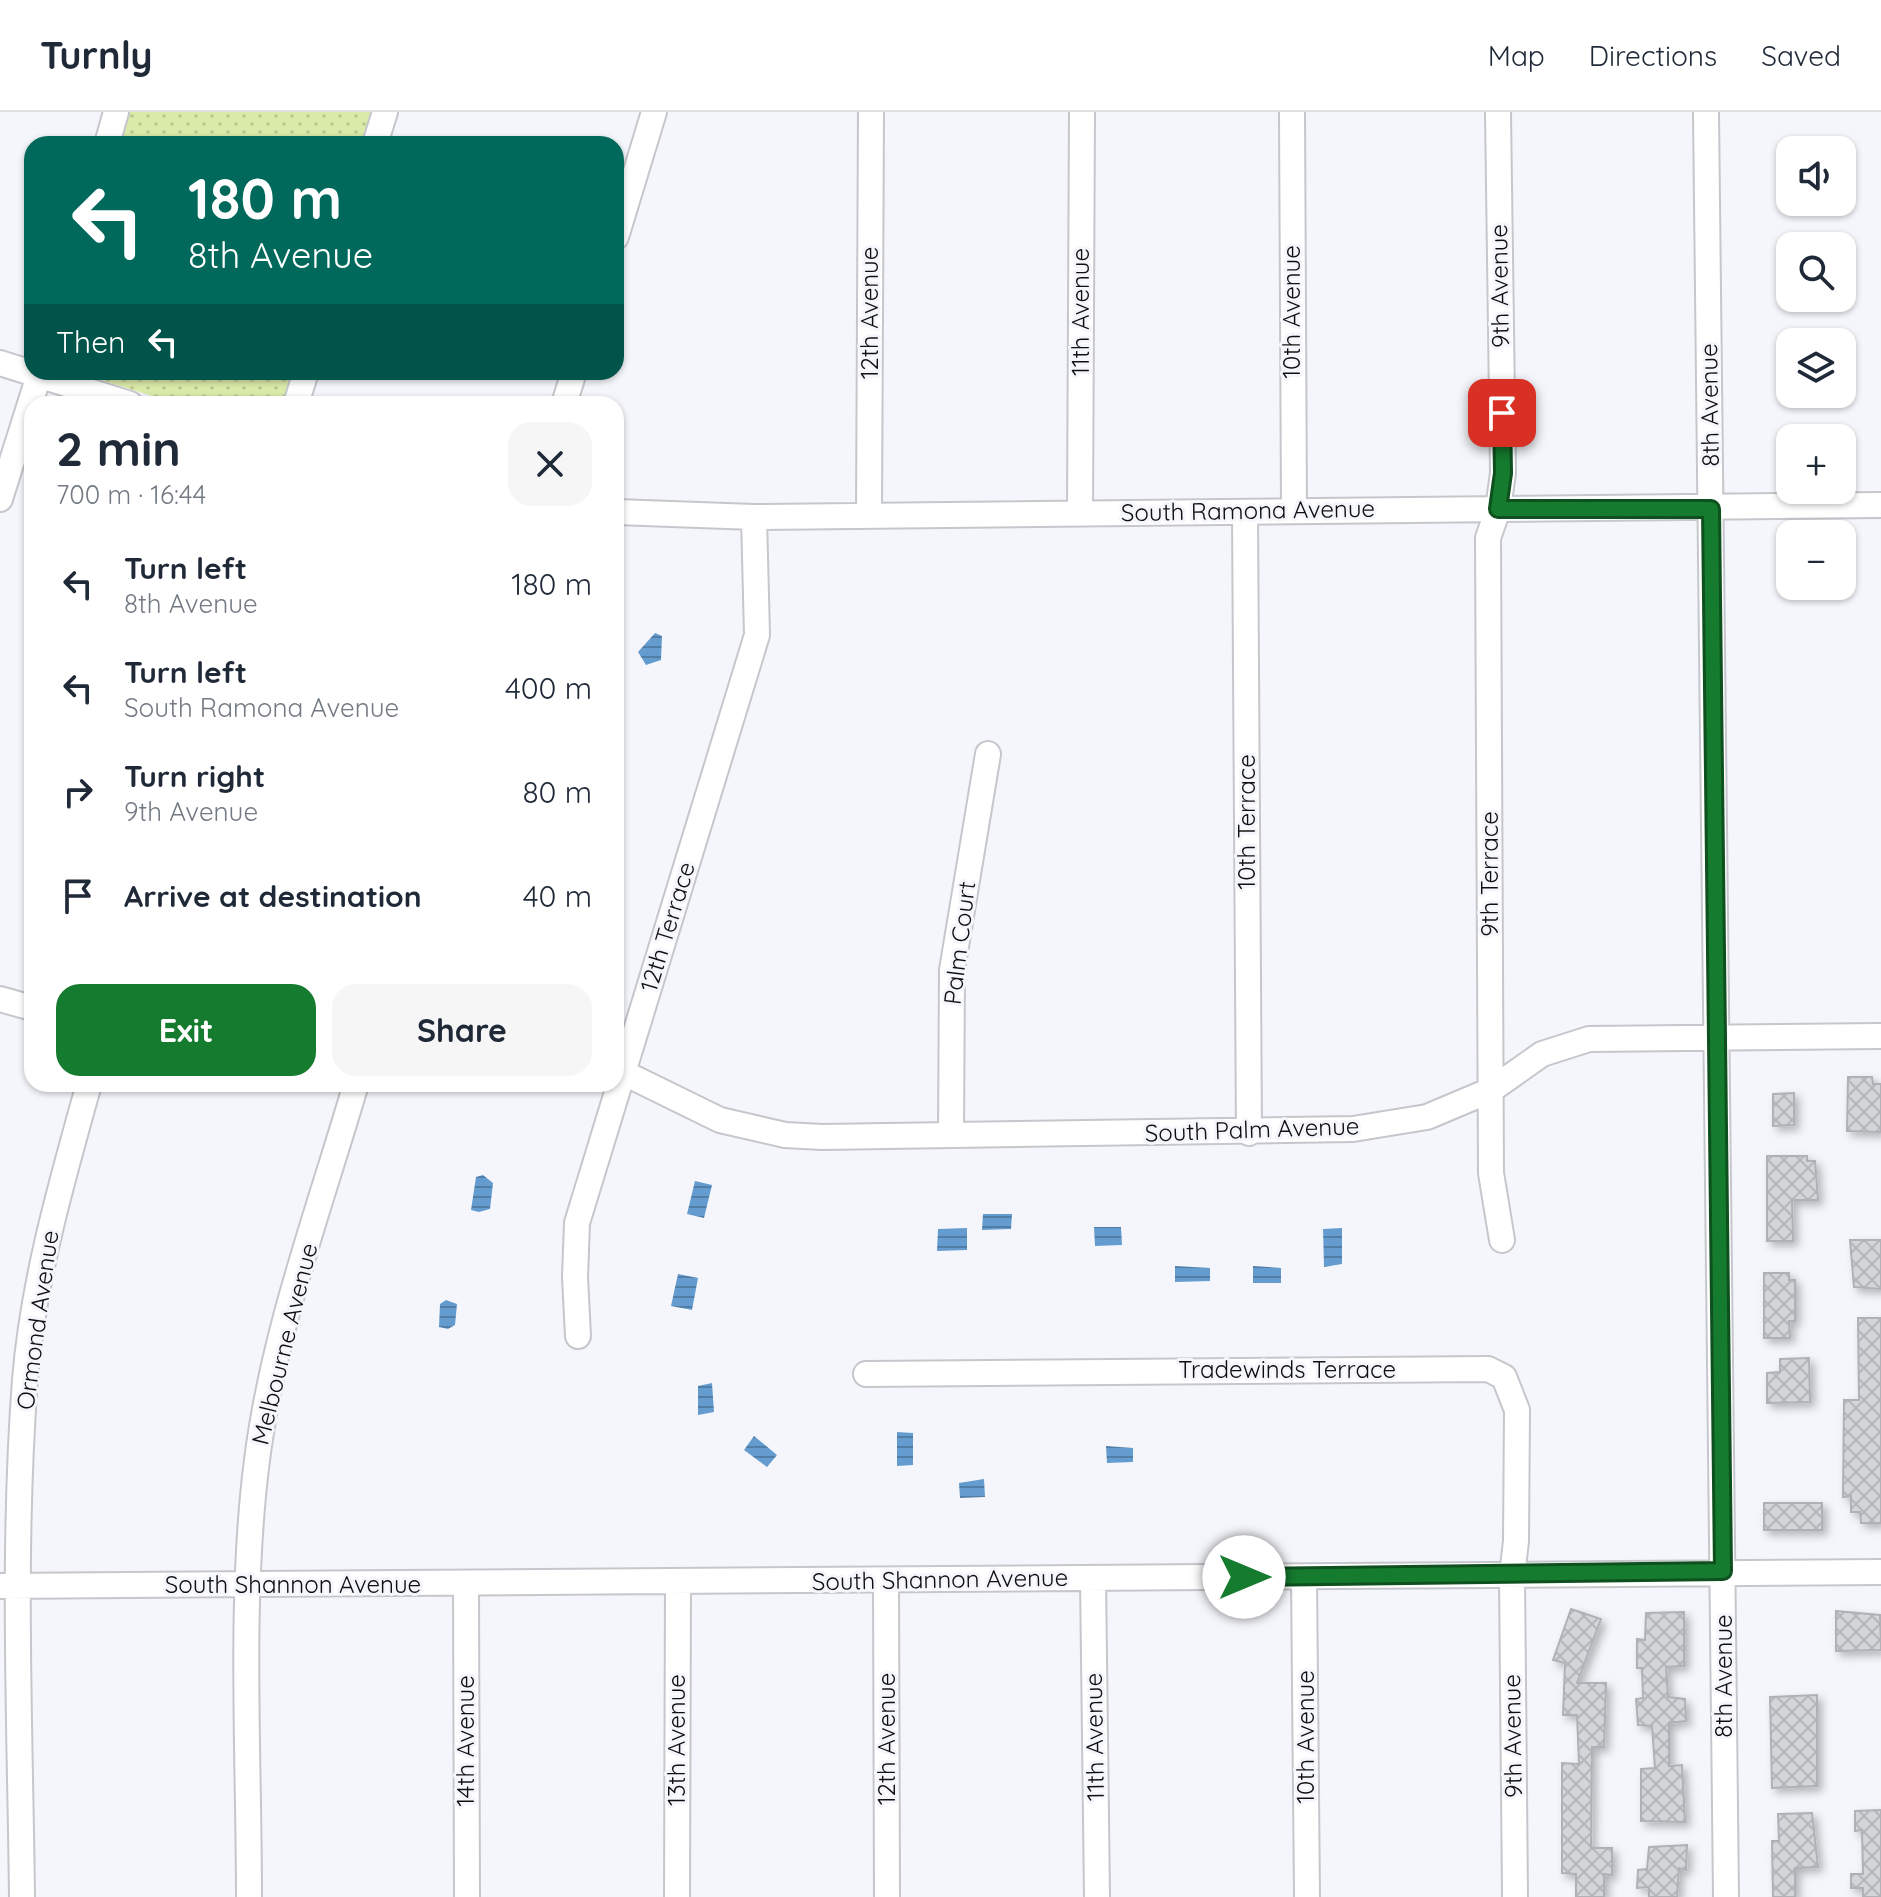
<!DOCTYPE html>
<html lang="en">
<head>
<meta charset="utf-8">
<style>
	:root { --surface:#fff; --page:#f6f6f7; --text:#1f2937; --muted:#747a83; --line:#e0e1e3; --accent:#157b2e }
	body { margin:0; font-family:Quicksand,sans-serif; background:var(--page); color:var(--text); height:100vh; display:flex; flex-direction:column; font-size:30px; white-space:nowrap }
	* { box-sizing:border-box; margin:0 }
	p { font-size:26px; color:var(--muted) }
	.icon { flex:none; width:44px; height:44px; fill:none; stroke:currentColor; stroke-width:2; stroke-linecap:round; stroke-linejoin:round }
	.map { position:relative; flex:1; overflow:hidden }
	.details { position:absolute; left:24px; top:284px; width:600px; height:696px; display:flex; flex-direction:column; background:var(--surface); border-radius:24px; box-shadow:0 2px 6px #0004 }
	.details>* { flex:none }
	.hud { position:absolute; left:24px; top:24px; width:600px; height:244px; border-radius:24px; box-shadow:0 2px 6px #0004; background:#00695c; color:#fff; overflow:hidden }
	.fabs { position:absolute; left:1776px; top:24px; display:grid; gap:16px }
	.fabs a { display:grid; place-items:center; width:80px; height:80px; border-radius:16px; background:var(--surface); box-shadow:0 2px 6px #0004; font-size:40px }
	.pin { position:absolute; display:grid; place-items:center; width:68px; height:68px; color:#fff; margin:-34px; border-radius:16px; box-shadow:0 4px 12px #0006 }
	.me { position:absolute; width:88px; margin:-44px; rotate:90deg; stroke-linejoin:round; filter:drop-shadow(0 0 6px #0008) }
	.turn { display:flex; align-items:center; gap:28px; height:168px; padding:0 32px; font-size:36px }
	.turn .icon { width:104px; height:104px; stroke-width:2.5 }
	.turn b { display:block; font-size:56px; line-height:68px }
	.then { display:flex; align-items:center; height:76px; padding:0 32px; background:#0003; gap:16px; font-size:30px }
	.round { display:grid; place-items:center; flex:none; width:84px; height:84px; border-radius:24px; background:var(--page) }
	.overview { display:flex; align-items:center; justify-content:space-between; height:136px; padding:0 32px }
	h1 { font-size:48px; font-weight:700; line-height:60px }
	.action { display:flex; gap:16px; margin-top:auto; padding:16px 32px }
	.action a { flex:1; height:92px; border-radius:24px; background:var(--accent); color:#fff; font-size:32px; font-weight:700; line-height:92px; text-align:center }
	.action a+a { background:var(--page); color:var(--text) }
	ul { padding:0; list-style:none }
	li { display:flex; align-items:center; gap:24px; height:104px; padding:0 32px }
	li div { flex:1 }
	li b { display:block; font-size:30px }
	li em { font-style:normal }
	header { display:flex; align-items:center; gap:48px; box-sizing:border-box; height:112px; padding:0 40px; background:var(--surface); border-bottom:2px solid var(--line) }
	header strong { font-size:38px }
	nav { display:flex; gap:44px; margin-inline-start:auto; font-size:28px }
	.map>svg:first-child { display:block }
</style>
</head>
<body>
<header>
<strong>Turnly</strong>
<nav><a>Map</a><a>Directions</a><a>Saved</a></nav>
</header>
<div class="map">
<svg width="1881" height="1785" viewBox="0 0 1881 1785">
	<defs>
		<pattern id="park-dots" width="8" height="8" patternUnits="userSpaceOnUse" patternTransform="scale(2)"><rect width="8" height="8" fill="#daeaa9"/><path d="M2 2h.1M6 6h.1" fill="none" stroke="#bac890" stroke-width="1.8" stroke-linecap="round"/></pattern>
		<pattern id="water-rules" width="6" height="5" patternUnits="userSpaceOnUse" patternTransform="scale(2)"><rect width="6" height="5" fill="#649cd0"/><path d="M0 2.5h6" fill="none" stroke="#517ea7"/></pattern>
		<pattern id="building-cross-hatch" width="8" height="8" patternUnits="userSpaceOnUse" patternTransform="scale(2)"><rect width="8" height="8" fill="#d4d5d9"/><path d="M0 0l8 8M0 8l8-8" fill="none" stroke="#b5b6b9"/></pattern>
		<filter id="shadow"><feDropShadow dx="4.5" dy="4.5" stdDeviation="4" flood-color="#0004"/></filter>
	</defs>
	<rect width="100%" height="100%" fill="#f5f6fb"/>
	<!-- park -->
	<path fill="url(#park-dots)" d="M127,0H380L370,32H118Z
		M75,260H302L292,292H178Z"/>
	<!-- water -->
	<path fill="url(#water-rules)" d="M655,521L662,524L661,548L646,553L638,540Z
		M483,1063L493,1071L490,1097L479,1100L471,1098L476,1065Z
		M695,1069L712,1073L704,1106L687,1102Z
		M983,1102H1012L1011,1117L982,1118Z
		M1094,1115H1121L1122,1133L1095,1134Z
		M967,1116V1138L937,1139L938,1117Z
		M1342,1116V1152L1324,1155L1323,1117Z
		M1175,1154L1210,1156V1169L1175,1170Z
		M1253,1154L1281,1156V1171H1253Z
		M678,1162L698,1166L692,1198L671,1194Z
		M446,1188L457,1192L455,1213L448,1217L439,1215L440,1192Z
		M712,1271L714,1300L698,1303V1274Z
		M897,1320L913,1321V1353L897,1354Z
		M754,1324L777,1343L767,1355L744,1338Z
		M1106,1334L1133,1336V1350L1107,1351Z
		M984,1367L985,1385L960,1386L959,1371Z"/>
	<!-- building -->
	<path fill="url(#building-cross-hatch)" stroke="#b0b1b6" stroke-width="2" filter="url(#shadow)" d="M1848,965H1872L1873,972H1881V1020L1847,1019Z
		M1794,981V1013L1773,1014V982Z
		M1767,1044H1807V1049H1815L1818,1088H1792L1793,1129H1767Z
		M1850,1128H1881V1177L1854,1175Z
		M1764,1161H1789V1168H1795V1209H1789L1790,1226H1764Z
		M1858,1206H1881V1411H1861L1860,1400H1851V1384L1843,1385L1844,1288H1859Z
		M1809,1246L1810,1290L1767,1291V1261L1780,1260V1247Z
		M1764,1391H1822V1418H1764Z
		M1571,1497L1601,1507L1577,1571H1606L1604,1635H1592L1591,1736H1612V1763L1604,1762V1785H1576V1762L1562,1761V1651L1579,1652L1577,1603H1563L1565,1551L1553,1548Z
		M1836,1499L1880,1503L1881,1538L1836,1539Z
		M1684,1500V1554L1666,1555L1668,1585L1685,1587L1686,1609L1669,1611V1654L1682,1653L1685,1710L1641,1709V1657L1655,1656L1652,1614L1638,1613L1636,1587L1643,1586L1642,1556H1637V1527L1645,1528L1646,1501Z
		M1817,1583V1674L1772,1676L1770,1585Z
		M1881,1698V1785H1863V1776H1851V1762H1863L1862,1718L1855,1719V1699Z
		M1812,1701L1818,1755L1795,1756V1785H1773L1772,1729H1779L1778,1702Z
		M1687,1733L1686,1758L1679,1756L1677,1785H1649V1775L1637,1776L1638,1758L1647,1757L1649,1735Z"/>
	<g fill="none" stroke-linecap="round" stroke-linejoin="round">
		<!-- minor casing -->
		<g stroke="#c6c7cc" stroke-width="28">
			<path id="minor" d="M1292,0L1294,399
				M1498,0L1503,361L1498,397L1488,426L1491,1061L1502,1128
				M1706,0L1726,1785
				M107,32L116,0
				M375,32L385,0
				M616,125L654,0
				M0,251L130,292
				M296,292L306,260
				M564,292L574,260
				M0,387L40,260
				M616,400L754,405L1881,393
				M1245,400L1249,1021
				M1080,401L1082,0
				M869,402L871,0
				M0,887L32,896
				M616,957L720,1008L785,1023L822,1025L1353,1017L1427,1005L1491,978L1542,942L1589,927L1881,924
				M951,1022L952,858L988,642
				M578,1224L575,1165L577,1111L757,523L754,405
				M866,1262L1488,1257L1504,1265L1517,1298L1516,1429L1512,1464L1515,1785
				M1304,1465L1307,1785
				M1093,1466L1097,1785
				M886,1469L887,1785
				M466,1472L467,1785
				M0,1474L1881,1460
				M22,1785C20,1613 12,1440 25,1268C33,1168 62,1069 89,972
				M249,1785C249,1644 239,1487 257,1348C273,1220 320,1095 356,972
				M677,1785L678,1470"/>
		</g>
		<!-- minor -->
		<use href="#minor" stroke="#fff" stroke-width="24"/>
	</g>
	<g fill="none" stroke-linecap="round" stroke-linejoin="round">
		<!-- route casing -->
		<g stroke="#0e501e" stroke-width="20">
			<path id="route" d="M1244,1465L1723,1459L1711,397H1498L1503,361L1502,301"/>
		</g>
		<!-- route -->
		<use href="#route" stroke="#157b2e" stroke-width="14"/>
	</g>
	<g text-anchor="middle" stroke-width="6" stroke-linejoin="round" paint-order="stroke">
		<!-- street labels -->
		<g font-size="24" fill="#0f0f10" stroke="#f5f6fb">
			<text transform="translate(1500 174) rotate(-91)" y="8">9th Avenue</text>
			<text transform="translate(1081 200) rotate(-90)" y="8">11th Avenue</text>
			<text transform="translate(1292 200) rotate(-90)" y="8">10th Avenue</text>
			<text transform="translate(870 201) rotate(-90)" y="8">12th Avenue</text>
			<text transform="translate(1710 293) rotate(-91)" y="8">8th Avenue</text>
			<text transform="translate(1248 399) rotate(-1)" y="8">South Ramona Avenue</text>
			<text transform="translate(1247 710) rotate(-90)" y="8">10th Terrace</text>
			<text transform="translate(1490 762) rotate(-90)" y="8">9th Terrace</text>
			<text transform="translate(668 815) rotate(-73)" y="8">12th Terrace</text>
			<text transform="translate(960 831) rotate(-83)" y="8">Palm Court</text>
			<text transform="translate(1252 1018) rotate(-2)" y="8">South Palm Avenue</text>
			<text transform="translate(38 1208) rotate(-82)" y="8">Ormond Avenue</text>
			<text transform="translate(285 1232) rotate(-76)" y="8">Melbourne Avenue</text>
			<text x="1287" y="1266">Tradewinds Terrace</text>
			<text transform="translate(940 1468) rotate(-1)" y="8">South Shannon Avenue</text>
			<text x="293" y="1481">South Shannon Avenue</text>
			<text transform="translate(1724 1564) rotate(-90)" y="8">8th Avenue</text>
			<text transform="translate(1513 1624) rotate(-91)" y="8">9th Avenue</text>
			<text transform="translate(1095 1625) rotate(-91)" y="8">11th Avenue</text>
			<text transform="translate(1306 1625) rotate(-90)" y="8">10th Avenue</text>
			<text transform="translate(887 1627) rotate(-90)" y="8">12th Avenue</text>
			<text transform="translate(677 1628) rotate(-90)" y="8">13th Avenue</text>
			<text transform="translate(466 1629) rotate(-90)" y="8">14th Avenue</text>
		</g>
	</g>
</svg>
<div class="fabs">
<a><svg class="icon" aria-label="sound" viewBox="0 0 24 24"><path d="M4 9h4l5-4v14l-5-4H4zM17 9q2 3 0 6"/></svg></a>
<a><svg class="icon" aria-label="search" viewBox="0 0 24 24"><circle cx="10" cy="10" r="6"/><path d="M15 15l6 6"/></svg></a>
<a><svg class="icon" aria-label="layers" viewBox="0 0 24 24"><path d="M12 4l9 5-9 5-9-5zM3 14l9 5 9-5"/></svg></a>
<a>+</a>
<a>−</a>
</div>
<div class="pin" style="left:1502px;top:301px;background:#d93025"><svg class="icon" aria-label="arrive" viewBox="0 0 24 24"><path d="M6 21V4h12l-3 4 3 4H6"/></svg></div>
<svg class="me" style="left:1244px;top:1465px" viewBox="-20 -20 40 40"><circle r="19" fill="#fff"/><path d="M0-13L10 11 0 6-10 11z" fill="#157b2e"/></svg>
<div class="hud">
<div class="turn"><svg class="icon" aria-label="left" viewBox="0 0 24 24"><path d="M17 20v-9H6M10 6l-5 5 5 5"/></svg><div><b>180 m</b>8th Avenue</div></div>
<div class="then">Then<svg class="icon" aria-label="left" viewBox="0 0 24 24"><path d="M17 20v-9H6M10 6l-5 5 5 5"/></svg></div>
</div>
<section class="details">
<div class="overview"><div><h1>2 min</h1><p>700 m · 16:44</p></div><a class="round"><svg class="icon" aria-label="close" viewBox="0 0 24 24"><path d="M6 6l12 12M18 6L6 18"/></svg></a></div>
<ul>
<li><svg class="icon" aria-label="left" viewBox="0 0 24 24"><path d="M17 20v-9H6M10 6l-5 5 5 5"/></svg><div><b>Turn left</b><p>8th Avenue</p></div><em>180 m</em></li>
<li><svg class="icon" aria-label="left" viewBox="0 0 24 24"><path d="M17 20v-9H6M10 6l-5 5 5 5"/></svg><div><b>Turn left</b><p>South Ramona Avenue</p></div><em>400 m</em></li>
<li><svg class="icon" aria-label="right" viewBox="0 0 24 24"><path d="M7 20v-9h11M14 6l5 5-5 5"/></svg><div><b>Turn right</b><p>9th Avenue</p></div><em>80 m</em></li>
<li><svg class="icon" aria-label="arrive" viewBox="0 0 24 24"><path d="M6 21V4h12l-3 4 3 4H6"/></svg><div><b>Arrive at destination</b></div><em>40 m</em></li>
</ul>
<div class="action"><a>Exit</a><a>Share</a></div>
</section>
</div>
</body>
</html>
